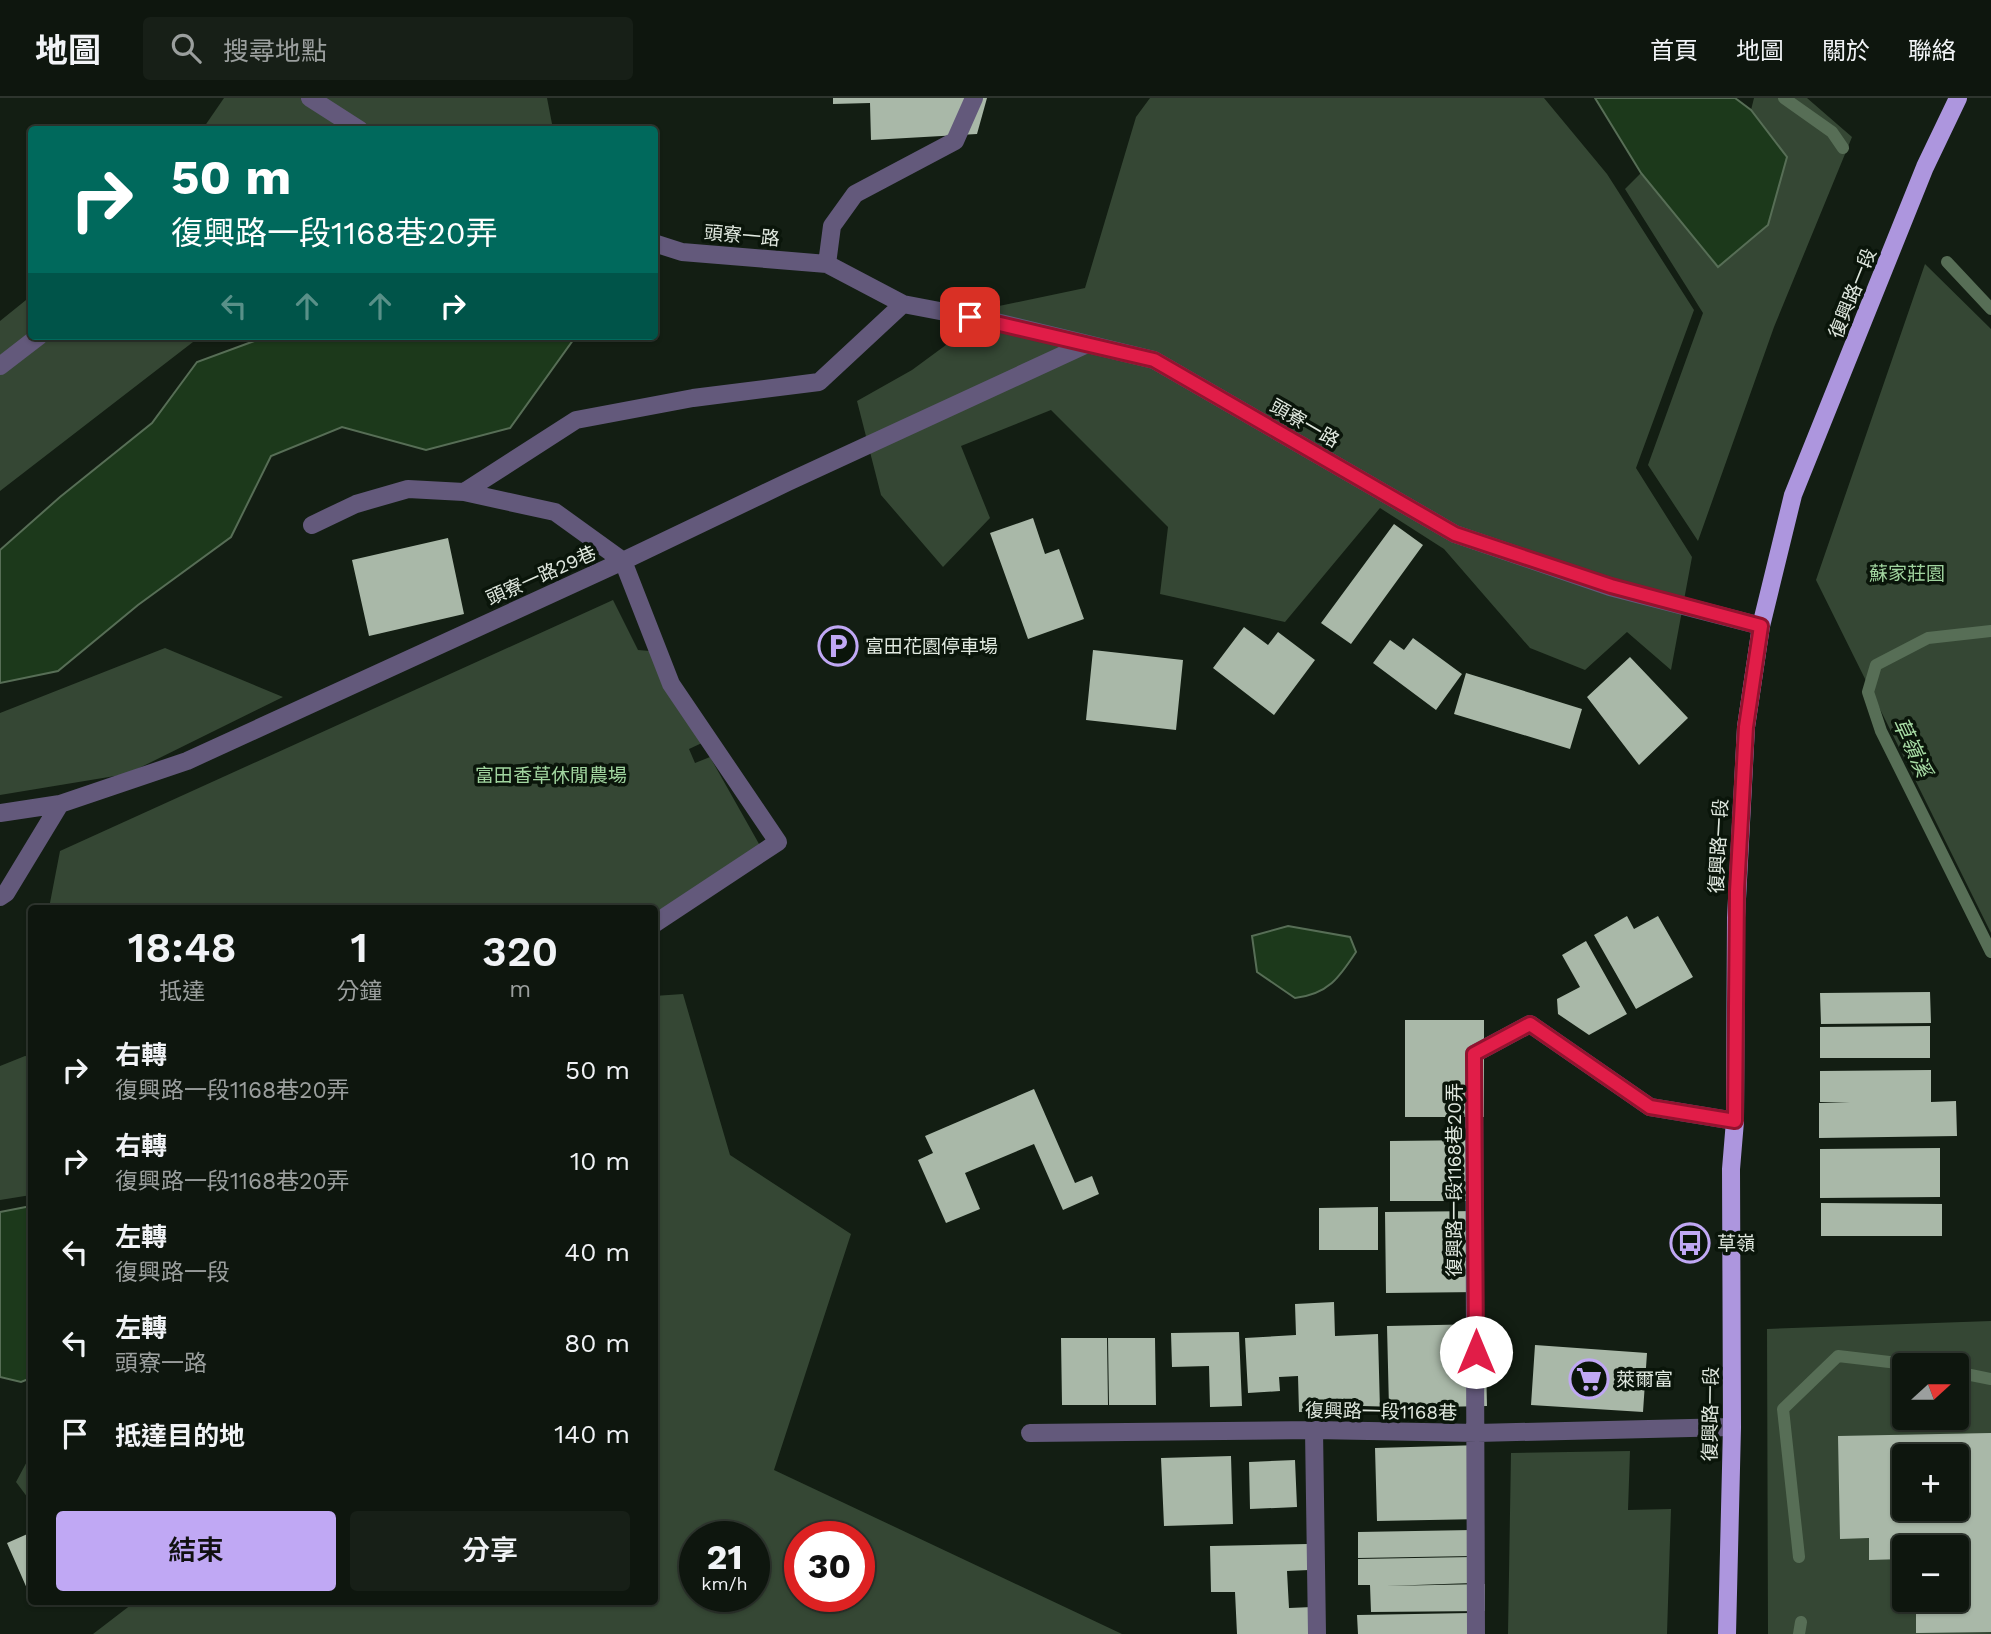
<!DOCTYPE html>
<html lang="zh-TW">
<head>
<meta charset="utf-8">
<style>
	:root { --surface:#0e160e; --page:#171f17; --text:#f1f3f6; --muted:#9b9f9e; --line:#2e352e; --accent:#c0a8f4 }
	body { margin:0; font-family:"Work Sans","Noto Sans TC",sans-serif; background:var(--page); color:var(--text); height:100vh; display:flex; flex-direction:column; font-size:26px; white-space:nowrap }
	* { box-sizing:border-box; margin:0 }
	p { font-size:23px; color:var(--muted) }
	.icon { flex:none; width:38px; height:38px; fill:none; stroke:currentColor; stroke-width:2; stroke-linecap:round; stroke-linejoin:round }
	.map { position:relative; flex:1; overflow:hidden }
	.sheet { position:absolute; left:28px; top:807px; width:630px; height:700px; display:flex; flex-direction:column; background:var(--surface); border-radius:7px; box-shadow:0 2px 5px #0004,0 0 0 2px var(--line) }
	.sheet>* { flex:none }
	.hud { position:absolute; left:28px; top:28px; width:630px; height:214px; border-radius:7px; box-shadow:0 2px 5px #0004,0 0 0 2px var(--line); background:#00695c; color:#fff; overflow:hidden }
	.needle { width:46px; rotate:69deg }
	.controls { position:absolute; left:1892px; top:1255px; display:grid; gap:14px }
	.controls a { display:grid; place-items:center; width:77px; height:77px; border-radius:7px; background:var(--surface); box-shadow:0 2px 5px #0004,0 0 0 2px var(--line); font-size:35px }
	.speed { position:absolute; left:679px; top:1423px; display:flex; gap:14px; font-size:35px; font-weight:700; text-align:center }
	.speed>* { display:grid; place-content:center; width:91px; height:91px; border-radius:50%; background:var(--surface); box-shadow:0 2px 5px #0004,0 0 0 2px var(--line); line-height:1 }
	.speed small { font-size:18px; font-weight:400 }
	.speed .limit { border:10px solid #d22; background:#fff; color:#111 }
	.pin { position:absolute; display:grid; place-items:center; width:60px; height:60px; color:#fff; margin:-30px; border-radius:14px; box-shadow:0 4px 10px #0006 }
	.me { position:absolute; width:77px; margin:-38px; rotate:0deg; stroke-linejoin:round; filter:drop-shadow(0 0 5px #0008) }
	.turn { display:flex; align-items:center; gap:24px; height:147px; padding:0 28px; font-size:32px }
	.turn .icon { width:91px; height:91px; stroke-width:2.5 }
	.turn b { display:block; font-size:49px; line-height:60px }
	.lanes { display:flex; align-items:center; height:66px; padding:0 28px; background:#0003; justify-content:center; gap:35px; direction:ltr }
	.lanes .off { opacity:.35 }
	.eta { display:flex; justify-content:space-evenly; align-items:center; height:119px; text-align:center }
	.eta b { font-size:42px; font-weight:600; line-height:49px }
	.action { display:flex; gap:14px; margin-top:auto; padding:14px 28px }
	.action a { flex:1; height:80px; border-radius:7px; background:var(--accent); color:#111; font-size:28px; font-weight:600; line-height:80px; text-align:center }
	.action a+a { background:var(--page); color:var(--text) }
	ul { padding:0; list-style:none }
	li { display:flex; align-items:center; gap:21px; height:91px; padding:0 28px }
	li div { flex:1 }
	li b { display:block; font-size:26px }
	li em { font-style:normal }
	header { display:flex; align-items:center; gap:42px; box-sizing:border-box; height:98px; padding:0 35px; background:var(--surface); border-bottom:2px solid var(--line) }
	header strong { font-size:33px }
	nav { display:flex; gap:38px; margin-inline-start:auto; font-size:24px }
	.search { width:490px; height:63px; background:var(--page); display:flex; align-items:center; gap:18px; box-sizing:border-box; padding:0 24px; border-radius:7px; color:var(--muted); font-size:26px }
	.map>svg:first-child { display:block }
</style>
</head>
<body>
<header>
<strong>地圖</strong>
<div class="search"><svg class="icon" aria-label="search" viewBox="0 0 24 24"><circle cx="10" cy="10" r="6"/><path d="M15 15l6 6"/></svg>搜尋地點</div>
<nav><a>首頁</a><a>地圖</a><a>關於</a><a>聯絡</a></nav>
</header>
<div class="map">
<svg width="1991" height="1536" viewBox="0 0 1991 1536">
	<rect width="100%" height="100%" fill="#131e13"/>
	<!-- green -->
	<path fill="#354734" fill-rule="evenodd" d="M224,0H547L553,31L202,32Z
		M1150,0H1544L1607,76L1694,212L1636,370L1692,459L1671,572L1627,534L1585,572L1530,550L1444,451L1380,410L1285,524L1160,496L1168,429L1051,312L961,348L990,420L943,469L881,397L857,303L912,272L999,208L1085,190L1136,19Z
		M1754,0H1807L1852,39L1774,229L1698,443L1648,367L1703,215L1625,91L1641,75L1719,169L1787,59L1751,12Z
		M1925,166L1991,231V835L1816,482Z
		M31,198L32,238H215L193,244L0,393V223Z
		M613,502L638,552L650,553L704,644L689,651L695,665L710,659L767,760L655,816L654,810H49L60,753Z
		M165,550L283,599L127,676L0,697V615Z
		M683,896L730,1057L851,1136L774,1372L1122,1536H93L136,1503H654V898ZM695,1438H754V1498H695ZM800,1438H859V1498H800Z
		M25,958L32,959L31,1097L0,1102V968Z
		M1991,1223V1536H1768L1767,1231ZM1904,1267H1956V1320H1904ZM1904,1358H1956V1410H1904ZM1904,1449H1956V1502H1904Z
		M1630,1353L1628,1412L1671,1411L1667,1536H1508L1511,1355Z
		M31,1356V1404L16,1384Z"/>
	<!-- water -->
	<path fill="#1c391b" stroke="#576e56" stroke-width="2" d="M1595,0H1735L1751,12L1787,59L1768,127L1718,169L1641,75Z
		M268,238H576L510,330L426,352L342,329L271,358L231,439L138,507L58,573L0,585V452L60,399L152,325L197,264Z
		M1288,828L1350,839L1356,854C1339,880 1328,896 1295,900L1257,874L1252,838Z
		M31,1108V1280L21,1284L0,1279V1114Z"/>
	<g fill="none" stroke-linecap="round" stroke-linejoin="round">
		<!-- stream -->
		<path stroke="#576e56" stroke-width="12" d="M1784,0L1832,34L1843,50
			M1947,164L1991,211
			M1991,533L1928,540L1876,567L1868,594L1881,633L1991,854
			M1956,1274L1991,1281
			M1799,1459L1783,1311L1838,1258L1915,1267
			M1799,1536L1801,1524"/>
	</g>
	<!-- building -->
	<path fill="#a9b8a8" fill-rule="evenodd" d="M833,0H987L977,36L871,42L870,5L833,6Z
		M1033,420L1045,456L1059,451L1084,521L1028,541L990,435Z
		M1394,426L1423,447L1351,546L1321,525Z
		M448,440L464,516L369,538L352,462Z
		M1244,529L1268,547L1278,534L1315,562L1274,617L1213,570Z
		M1413,540L1462,576L1436,612L1373,565L1390,542L1404,552Z
		M1093,552L1183,562L1176,632L1086,622Z
		M1630,559L1688,620L1639,667L1587,599Z
		M1466,575L1582,611L1570,651L1454,616Z
		M1627,818L1634,831L1658,818L1693,879L1636,911L1594,837Z
		M1586,843L1627,916L1589,937L1558,916L1557,901L1580,889L1562,857Z
		M1930,894L1931,925L1821,926L1820,895Z
		M1405,922H1484V1019H1405Z
		M1930,928V960H1820V929Z
		M1931,972V1004L1956,1003L1957,1038L1819,1040V1005H1850L1820,1004V973Z
		M1034,991L1075,1085L1092,1078L1099,1096L1063,1112L1034,1046L965,1075L980,1111L946,1125L918,1062L933,1055L925,1038Z
		M1479,1042V1103H1390V1043Z
		M1940,1050V1099L1820,1100V1051Z
		M1821,1105L1942,1106V1138H1821Z
		M1378,1109V1152H1319V1110Z
		M1480,1113L1481,1194L1386,1195L1385,1114Z
		M1334,1204L1335,1238L1378,1236L1380,1312L1299,1314L1298,1278L1279,1279L1280,1293L1248,1295L1245,1240L1296,1237L1295,1206Z
		M1485,1226L1487,1308L1389,1310L1387,1228Z
		M1239,1234L1242,1308L1210,1309L1209,1268L1172,1269L1171,1235Z
		M1061,1240H1107L1108,1307H1062Z
		M1108,1240H1155L1156,1307H1109Z
		M1535,1247L1647,1255L1643,1314L1531,1307Z
		M1991,1335V1534L1916,1535V1502H1956V1449H1904V1461L1869,1462V1440L1840,1441L1838,1338ZM1904,1358H1956V1410H1904Z
		M1481,1347L1482,1421L1377,1423L1375,1350Z
		M1231,1358L1233,1426L1164,1428L1161,1360Z
		M1295,1362L1297,1409L1250,1411L1249,1364Z
		M1472,1432V1458L1358,1460V1434Z
		M32,1434V1502L7,1445Z
		M1308,1446L1309,1472L1287,1473L1288,1492L1289,1510L1312,1509L1313,1536H1237L1235,1494H1211L1210,1448Z
		M1472,1459L1473,1485L1386,1488L1485,1486V1513L1371,1514L1370,1487H1358V1461Z
		M1472,1515V1536H1358L1357,1517Z"/>
	<g fill="none" stroke-linecap="round" stroke-linejoin="round">
		<!-- minor -->
		<path stroke="#63597b" stroke-width="18" d="M310,0L360,32
			M974,0L955,43L855,96L832,128L827,166L903,206L992,223L1154,262L1455,436L1610,489L1761,528
			M654,145L682,154L827,166
			M0,268L39,238
			M464,394L576,322L693,300L819,284L903,206
			M312,427L356,406L408,391L464,394L555,414L623,463L671,586L778,744L654,826
			M0,715L60,706L187,663L623,463L788,384L1087,246
			M0,799L6,795L60,706
			M1314,1332L1317,1536
			M1030,1335L1314,1332L1477,1335L1732,1329
			M1476,1536L1474,956L1530,926L1650,1009L1735,1023"/>
		<!-- major -->
		<path stroke="#ad96de" stroke-width="18" d="M1727,1536L1732,1329L1731,1071L1735,1023L1736,820L1746,629L1761,528L1793,397L1925,69L1958,0"/>
	</g>
	<g fill="none" stroke-linecap="round" stroke-linejoin="round">
		<!-- route casing -->
		<g stroke="#92132f" stroke-width="18">
			<path id="route" d="M970,219L1154,262L1455,436L1611,488L1761,528L1746,629L1737,793L1735,1023L1650,1009L1530,926L1474,956L1476,1254"/>
		</g>
		<!-- route -->
		<use href="#route" stroke="#e11d48" stroke-width="12"/>
	</g>
	<!-- icons -->
	<defs>
		<g id="parking-ring" transform="scale(2.0125)"><circle r="9.5" fill="#0a150a" stroke="#c0a8f4" stroke-width="1.5"/><path d="M-3.5-5.5H1a3.5 3.5 0 0 1 0 7H-1V5.5H-3.5ZM-1-3.4V-.6H.8a1.4 1.4 0 0 0 0-2.8Z" fill="#c0a8f4"/></g>
		<g id="bus-ring" transform="scale(2.0125)"><circle r="9.5" fill="#0a150a" stroke="#c0a8f4" stroke-width="1.5"/><path d="M-5-6H5V4H4V6H2V4H-2V6H-4V4H-5ZM-3.5-4V0h7V-4ZM-3.5 1.2v1.5H-2V1.2ZM2 1.2v1.5H3.5V1.2Z" fill="#c0a8f4"/></g>
		<g id="supermarket-ring" transform="scale(2.0125)"><circle r="9.5" fill="#0a150a" stroke="#c0a8f4" stroke-width="1.5"/><path d="M-6-5.5h2.5l.6 2H6L4.5 2H-2.5L-4.4-4H-6ZM-1.5 3.2a1.3 1.3 0 1 0 .1 0ZM3 3.2a1.3 1.3 0 1 0 .1 0Z" fill="#c0a8f4"/></g>
	</defs>
	<g fill-rule="evenodd">
		<use href="#parking-ring" x="838" y="548"/>
		<use href="#bus-ring" x="1690" y="1145"/>
		<use href="#supermarket-ring" x="1589" y="1281"/>
	</g>
	<g text-anchor="middle" stroke-width="7" stroke-linejoin="round" paint-order="stroke">
		<!-- street labels -->
		<g font-size="19" fill="#e0e8df" stroke="#0a150a">
			<text transform="translate(742 137) rotate(5)" y="7">頭寮一路</text>
			<text transform="translate(1852 195) rotate(-68)" y="7">復興路一段</text>
			<text transform="translate(1305 325) rotate(30)" y="7">頭寮一路</text>
			<text transform="translate(541 477) rotate(-24)" y="7">頭寮一路29巷</text>
			<text transform="translate(1718 748) rotate(-87)" y="7">復興路一段</text>
			<text transform="translate(1454 1082) rotate(-90)" y="7">復興路一段1168巷20弄</text>
			<text transform="translate(1381 1313) rotate(1)" y="7">復興路一段1168巷</text>
			<text transform="translate(1710 1316) rotate(-89)" y="7">復興路一段</text>
		</g>
		<!-- park labels -->
		<g font-size="19" fill="#a1d59f" stroke="#0a150a">
			<text x="1907" y="482">蘇家莊園</text>
			<text x="551" y="684">富田香草休閒農場</text>
		</g>
		<!-- poi labels -->
		<g font-size="19" fill="#e0e8df" stroke="#0a150a" text-anchor="start">
			<text x="865" y="555">富田花園停車場</text>
			<text x="1717" y="1152">草嶺</text>
			<text x="1616" y="1288">萊爾富</text>
		</g>
		<!-- water labels -->
		<g font-size="21" font-style="italic" fill="#a9dda6" stroke="#0a150a">
			<text transform="translate(1912 649) rotate(65)" y="7">草嶺溪</text>
		</g>
	</g>
</svg>
<div class="controls">
<a><svg class="needle" viewBox="-14 -14 28 28"><path d="M0-13l5 13h-10z" fill="#e53935"/><path d="M0 13l5-13h-10z" fill="#9b9f9e"/></svg></a>
<a>+</a>
<a>−</a>
</div>
<div class="speed"><div>21<small>km/h</small></div><div class="limit">30</div></div>
<div class="pin" style="left:970px;top:219px;background:#d93025"><svg class="icon" aria-label="arrive" viewBox="0 0 24 24"><path d="M6 21V4h12l-3 4 3 4H6"/></svg></div>
<svg class="me" style="left:1476px;top:1254px" viewBox="-20 -20 40 40"><circle r="19" fill="#fff"/><path d="M0-13L10 11 0 6-10 11z" fill="#e11d48"/></svg>
<div class="hud">
<div class="turn"><svg class="icon" aria-label="right" viewBox="0 0 24 24"><path d="M7 20v-9h11M14 6l5 5-5 5"/></svg><div><b>50 m</b>復興路一段1168巷20弄</div></div>
<div class="lanes"><svg class="icon off" aria-label="left" viewBox="0 0 24 24"><path d="M17 20v-9H6M10 6l-5 5 5 5"/></svg><svg class="icon off" aria-label="ahead" viewBox="0 0 24 24"><path d="M12 20V5M6 11l6-6 6 6"/></svg><svg class="icon off" aria-label="ahead" viewBox="0 0 24 24"><path d="M12 20V5M6 11l6-6 6 6"/></svg><svg class="icon" aria-label="right" viewBox="0 0 24 24"><path d="M7 20v-9h11M14 6l5 5-5 5"/></svg></div>
</div>
<section class="sheet">
<div class="eta">
<div><b>18:48</b><p>抵達</p></div>
<div><b>1</b><p>分鐘</p></div>
<div><b>320</b><p>m</p></div>
</div>
<ul>
<li><svg class="icon" aria-label="right" viewBox="0 0 24 24"><path d="M7 20v-9h11M14 6l5 5-5 5"/></svg><div><b>右轉</b><p>復興路一段1168巷20弄</p></div><em>50 m</em></li>
<li><svg class="icon" aria-label="right" viewBox="0 0 24 24"><path d="M7 20v-9h11M14 6l5 5-5 5"/></svg><div><b>右轉</b><p>復興路一段1168巷20弄</p></div><em>10 m</em></li>
<li><svg class="icon" aria-label="left" viewBox="0 0 24 24"><path d="M17 20v-9H6M10 6l-5 5 5 5"/></svg><div><b>左轉</b><p>復興路一段</p></div><em>40 m</em></li>
<li><svg class="icon" aria-label="left" viewBox="0 0 24 24"><path d="M17 20v-9H6M10 6l-5 5 5 5"/></svg><div><b>左轉</b><p>頭寮一路</p></div><em>80 m</em></li>
<li><svg class="icon" aria-label="arrive" viewBox="0 0 24 24"><path d="M6 21V4h12l-3 4 3 4H6"/></svg><div><b>抵達目的地</b></div><em>140 m</em></li>
</ul>
<div class="action"><a>結束</a><a>分享</a></div>
</section>
</div>
</body>
</html>
